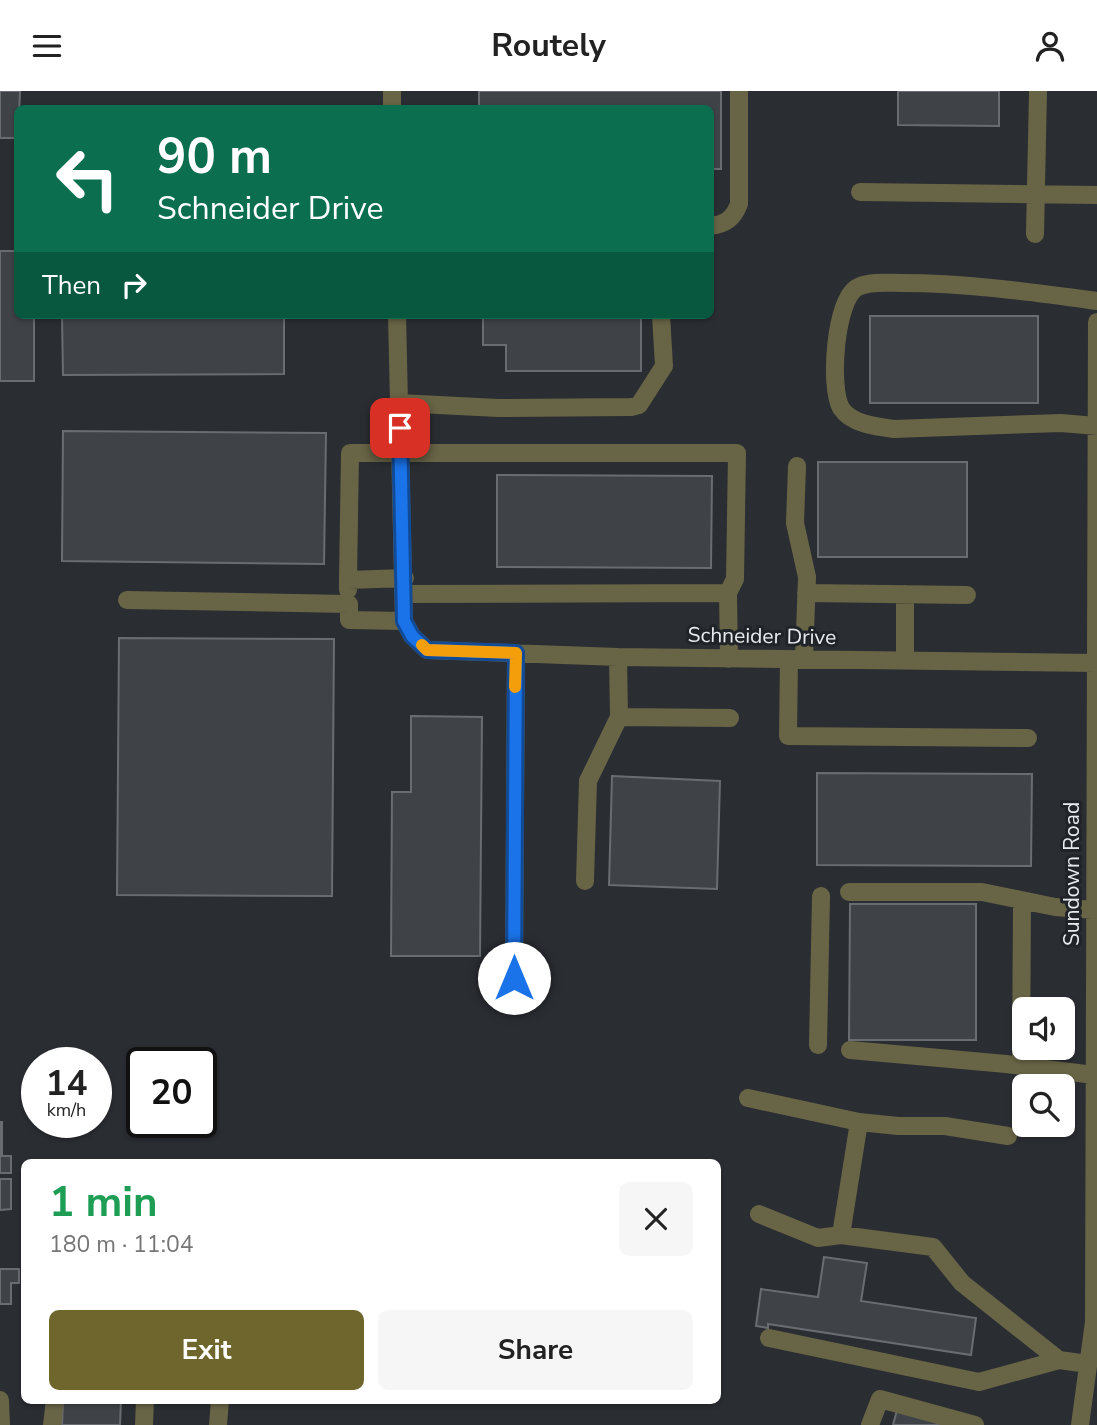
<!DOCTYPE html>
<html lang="en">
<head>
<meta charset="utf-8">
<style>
	:root { --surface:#fff; --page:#f6f6f6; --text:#222; --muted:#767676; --accent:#6e662c }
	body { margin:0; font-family:"Nunito Sans",sans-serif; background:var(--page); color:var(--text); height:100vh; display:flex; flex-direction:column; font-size:26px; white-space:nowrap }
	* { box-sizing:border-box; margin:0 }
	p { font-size:23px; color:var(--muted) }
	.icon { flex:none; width:38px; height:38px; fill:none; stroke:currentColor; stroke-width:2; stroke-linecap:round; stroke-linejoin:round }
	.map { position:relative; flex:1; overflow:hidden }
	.sheet { position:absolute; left:21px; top:1068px; width:700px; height:245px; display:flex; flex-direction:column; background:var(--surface); border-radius:10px; box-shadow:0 2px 5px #0004 }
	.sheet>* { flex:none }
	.top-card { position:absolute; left:14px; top:14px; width:700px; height:214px; border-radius:10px; box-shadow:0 2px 5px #0004; background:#0b6e4f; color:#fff; overflow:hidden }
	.fabs { position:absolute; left:1012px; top:906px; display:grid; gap:14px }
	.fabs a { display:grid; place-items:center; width:63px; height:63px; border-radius:10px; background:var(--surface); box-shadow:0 2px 5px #0004; font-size:35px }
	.speed { position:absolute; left:21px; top:956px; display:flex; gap:14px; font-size:35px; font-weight:700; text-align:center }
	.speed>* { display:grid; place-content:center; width:91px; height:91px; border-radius:50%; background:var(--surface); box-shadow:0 2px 5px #0004; line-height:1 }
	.speed small { font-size:18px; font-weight:400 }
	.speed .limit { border:4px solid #111; border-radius:10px; background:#fff; color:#111 }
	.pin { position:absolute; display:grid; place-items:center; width:60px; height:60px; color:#fff; margin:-30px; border-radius:14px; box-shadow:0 4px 10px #0006 }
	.me { position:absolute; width:77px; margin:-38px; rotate:0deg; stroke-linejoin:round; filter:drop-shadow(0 0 5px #0008) }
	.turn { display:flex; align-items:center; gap:24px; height:147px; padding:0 28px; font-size:32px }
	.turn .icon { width:91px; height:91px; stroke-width:2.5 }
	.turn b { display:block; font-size:49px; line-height:60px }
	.then { display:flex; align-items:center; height:66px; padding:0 28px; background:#0003; gap:14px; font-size:26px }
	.round { display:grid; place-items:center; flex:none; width:74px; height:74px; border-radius:10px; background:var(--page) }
	.summary { display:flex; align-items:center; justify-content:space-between; height:119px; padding:0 28px }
	h1 { font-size:42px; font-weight:700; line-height:52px; color:#1e9e55 }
	.button { display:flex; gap:14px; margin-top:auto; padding:14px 28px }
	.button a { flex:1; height:80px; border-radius:10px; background:var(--accent); color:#fff; font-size:28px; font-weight:700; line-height:80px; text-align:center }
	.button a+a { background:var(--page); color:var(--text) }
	header { display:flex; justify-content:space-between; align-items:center; height:91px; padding:0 28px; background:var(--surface); font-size:32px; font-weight:700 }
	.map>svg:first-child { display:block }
</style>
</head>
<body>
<header><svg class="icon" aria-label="menu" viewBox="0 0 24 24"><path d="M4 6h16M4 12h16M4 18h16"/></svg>Routely<svg class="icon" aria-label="person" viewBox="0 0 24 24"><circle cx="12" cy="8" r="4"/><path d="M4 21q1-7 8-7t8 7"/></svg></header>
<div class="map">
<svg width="1097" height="1334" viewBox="0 0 1097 1334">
	<rect width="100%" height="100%" fill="#2a2d32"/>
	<!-- building -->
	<path fill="#3f4348" stroke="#696d72" stroke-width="2" d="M0,0H20L18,47H0Z
		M479,0H721V78H710V18H479Z
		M898,0H999V35L898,34Z
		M0,160H18V224H34V290H0Z
		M62,224H284V283L63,284Z
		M483,224H641V280H506V254H483Z
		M870,225H1038V312H870Z
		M63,340L326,342L324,473L62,470Z
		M818,371H967V466H818Z
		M497,384L712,385L711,477L497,476Z
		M119,547L334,548L332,805L117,804Z
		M411,625L482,626L480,865H391L392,701H411Z
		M817,682L1032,683L1031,775L817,774Z
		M612,685L720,690L717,798L609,794Z
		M850,813H976V949H849Z
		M0,1031H2V1065H11V1082H0Z
		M0,1088H11V1118L0,1119Z
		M824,1166L867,1172L861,1210L976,1227L971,1264L768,1233V1237L756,1235L761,1198L818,1206Z
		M0,1178H19V1192H11V1213H0Z
		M63,1309H121L120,1334H62Z
		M897,1319L949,1334H893Z"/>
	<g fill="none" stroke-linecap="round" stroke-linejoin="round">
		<!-- minor -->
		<path stroke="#686446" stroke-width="18" d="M392,0V18
			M860,101L1097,104
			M710,135C726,133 733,128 739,113V0
			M1035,143L1038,0
			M397,224L404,530L412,545L427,559L618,566L1097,572
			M399,312L498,317L631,316L639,314L664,275L661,224
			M1097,335L1061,332L894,338C877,336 851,333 841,317C829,296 835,207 858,196C870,190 888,192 901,192C967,192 1031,201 1097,210
			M797,375L795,432L807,486L804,568
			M348,489L350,362H737L735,488L728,502
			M348,499V489L405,487
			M806,502L967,504
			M404,503L728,502L729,568
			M905,503V570
			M127,509L349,513V529L404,530
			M789,568L788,645L1028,647
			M619,626L730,627
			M585,790L588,690L619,626L618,566
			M849,801H982L1055,816L1095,819
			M514,887L516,562
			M818,954L821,805
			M850,959L1006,973L1094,984
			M1021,975L1022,810
			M748,1007L859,1031L898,1035H945L1008,1045
			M759,1123L818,1147L841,1144L933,1156L962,1192L1059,1269
			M841,1144L859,1031
			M769,1247L979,1291L1059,1269L1088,1273
			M0,1309L1,1334
			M52,1334L55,1309
			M144,1334L145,1309
			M218,1334L220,1309
			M870,1334L880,1308L975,1334
			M1080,1334L1094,1231L1097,231"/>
	</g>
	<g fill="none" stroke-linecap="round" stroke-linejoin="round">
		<!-- route casing -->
		<g stroke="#114b97" stroke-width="18">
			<path id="route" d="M400,337L404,530L412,545L427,559L516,562L514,887"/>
		</g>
		<!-- route -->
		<use href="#route" stroke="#1a73e8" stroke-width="12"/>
		<!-- slow -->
		<path stroke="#f59e0b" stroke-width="12" d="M422,554L427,559L516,562L515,596"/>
	</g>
	<g text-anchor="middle" stroke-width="6" stroke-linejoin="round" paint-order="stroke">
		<!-- street labels -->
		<g font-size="21" fill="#e8eaed" stroke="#202428">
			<text transform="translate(762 545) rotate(1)" y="7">Schneider Drive</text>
			<text transform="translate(1072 783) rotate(-90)" y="7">Sundown Road</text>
		</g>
	</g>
</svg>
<div class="fabs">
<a><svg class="icon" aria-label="sound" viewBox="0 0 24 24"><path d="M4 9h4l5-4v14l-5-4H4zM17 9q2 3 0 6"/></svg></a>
<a><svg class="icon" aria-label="search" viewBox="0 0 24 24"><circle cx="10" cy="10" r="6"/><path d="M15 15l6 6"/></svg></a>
</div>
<div class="speed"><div>14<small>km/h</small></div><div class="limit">20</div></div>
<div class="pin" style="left:400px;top:337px;background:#d93025"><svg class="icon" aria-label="arrive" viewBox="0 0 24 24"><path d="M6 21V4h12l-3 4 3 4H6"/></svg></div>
<svg class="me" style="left:514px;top:887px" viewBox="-20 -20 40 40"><circle r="19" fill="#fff"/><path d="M0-13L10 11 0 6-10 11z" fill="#1a73e8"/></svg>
<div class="top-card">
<div class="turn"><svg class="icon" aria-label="left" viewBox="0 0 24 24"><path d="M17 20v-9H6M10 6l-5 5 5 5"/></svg><div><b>90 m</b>Schneider Drive</div></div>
<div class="then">Then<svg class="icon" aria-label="right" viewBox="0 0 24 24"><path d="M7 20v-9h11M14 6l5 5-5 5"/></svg></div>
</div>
<section class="sheet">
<div class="summary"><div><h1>1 min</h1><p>180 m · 11:04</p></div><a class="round"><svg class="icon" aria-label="close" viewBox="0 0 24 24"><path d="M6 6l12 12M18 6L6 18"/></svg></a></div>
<div class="button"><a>Exit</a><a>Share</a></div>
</section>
</div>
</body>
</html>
